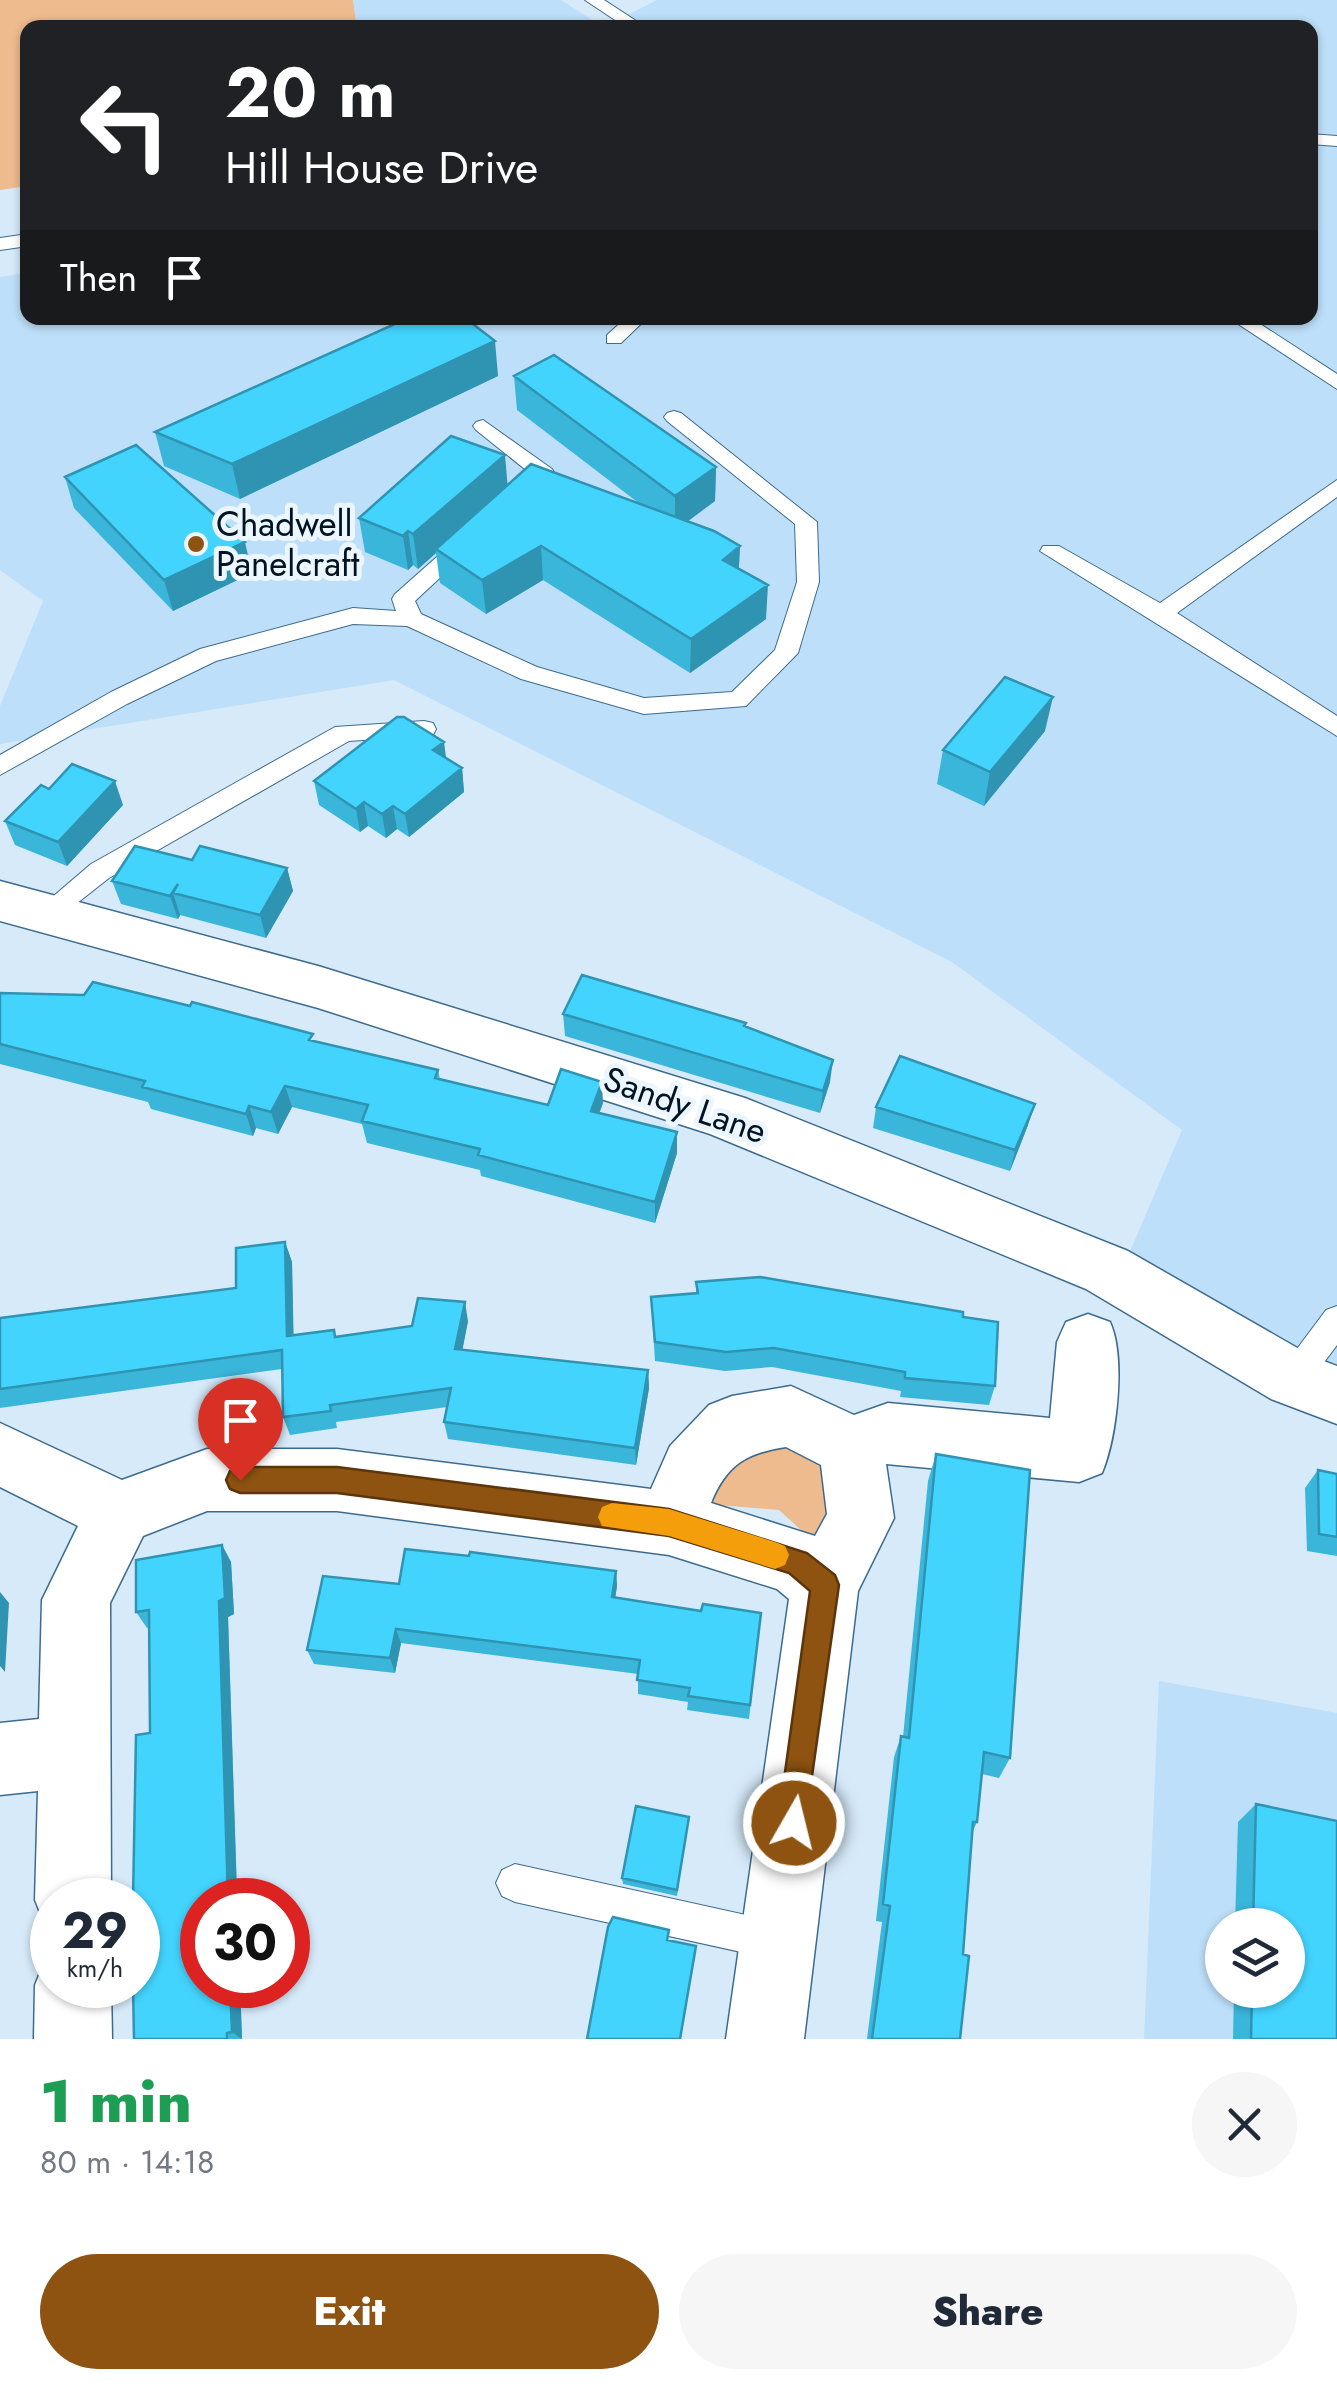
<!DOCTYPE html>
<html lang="en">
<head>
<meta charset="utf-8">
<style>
	:root { --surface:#fff; --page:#f6f6f7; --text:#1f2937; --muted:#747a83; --accent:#8e5310 }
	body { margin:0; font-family:Jost,sans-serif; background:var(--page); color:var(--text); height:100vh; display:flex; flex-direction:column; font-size:38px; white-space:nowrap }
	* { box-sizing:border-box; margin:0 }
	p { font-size:32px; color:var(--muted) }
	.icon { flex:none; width:55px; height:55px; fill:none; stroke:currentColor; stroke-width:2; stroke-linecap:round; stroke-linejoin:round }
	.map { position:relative; height:2039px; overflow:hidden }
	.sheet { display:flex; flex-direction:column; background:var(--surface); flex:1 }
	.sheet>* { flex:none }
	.top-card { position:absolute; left:20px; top:20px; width:1298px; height:305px; border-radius:20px; box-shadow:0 2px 8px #0004; background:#202124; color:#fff; overflow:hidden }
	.fabs { position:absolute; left:1205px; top:1908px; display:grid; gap:20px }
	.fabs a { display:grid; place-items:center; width:100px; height:100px; border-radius:50%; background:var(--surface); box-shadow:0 2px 8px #0004; font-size:50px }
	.speed { position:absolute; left:30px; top:1878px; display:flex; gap:20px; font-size:50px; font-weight:700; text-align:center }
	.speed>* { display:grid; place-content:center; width:130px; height:130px; border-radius:50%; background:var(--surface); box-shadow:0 2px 8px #0004; line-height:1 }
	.speed small { font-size:25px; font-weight:400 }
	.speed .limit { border:15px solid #d22; background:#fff; color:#111 }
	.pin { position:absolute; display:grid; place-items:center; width:85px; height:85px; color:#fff; margin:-102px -42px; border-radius:50% 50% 50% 0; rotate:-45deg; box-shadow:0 0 10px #0007 }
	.pin .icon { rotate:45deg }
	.me { position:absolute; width:110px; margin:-55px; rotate:8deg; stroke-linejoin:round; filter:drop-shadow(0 0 8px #0008) }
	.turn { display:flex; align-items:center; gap:35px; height:210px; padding:0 40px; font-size:45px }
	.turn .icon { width:130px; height:130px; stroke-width:2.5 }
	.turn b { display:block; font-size:70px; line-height:85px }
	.then { display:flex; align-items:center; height:95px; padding:0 40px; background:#0003; gap:20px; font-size:38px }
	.round { display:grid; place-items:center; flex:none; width:105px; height:105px; border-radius:52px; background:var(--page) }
	.summary { display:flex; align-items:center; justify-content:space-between; height:170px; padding:0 40px }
	h1 { font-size:60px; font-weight:800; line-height:75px; color:#1e9e55 }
	.button { display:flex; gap:20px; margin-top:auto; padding:20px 40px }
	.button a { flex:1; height:115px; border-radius:60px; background:var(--accent); color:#fff; font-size:40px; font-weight:800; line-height:115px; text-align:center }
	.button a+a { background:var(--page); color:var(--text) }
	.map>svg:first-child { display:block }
</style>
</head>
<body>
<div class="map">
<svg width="1337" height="2039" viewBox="0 0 1337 2039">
	<rect width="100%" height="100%" fill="#d6eafa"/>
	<!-- built -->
	<path fill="#bddff9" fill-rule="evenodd" d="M353,0H561L603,27H357Z
		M657,0H1337V1418L1128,1256L1182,1130L952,962L394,680L0,744V706L43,601L0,570V277L27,273L28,318H1310V28L604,27Z
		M1159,1681L1337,1713V2039H1144ZM1222,1925H1288V1990H1222Z"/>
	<!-- green -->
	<path fill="#eebb8f" d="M0,0H353L357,27L28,28L27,186L0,190Z
		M794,1444L840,1472L823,1550L779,1510L705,1504L738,1454Z"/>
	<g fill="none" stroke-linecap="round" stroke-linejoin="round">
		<!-- lane casing -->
		<g stroke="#3d6b8e" stroke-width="2">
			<path id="lane" d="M585,0H604L647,28H627Z
				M1310,134L1337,136V146L1310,144Z
				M28,234V246L0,250V238Z
				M626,318H647L621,343H607V335Z
				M1229,318H1251L1337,374V389Z
				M674,411L681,413L817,522L819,582L798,653L746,706L644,714L521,679L407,626L353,624L216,661L127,704L0,775V755L111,692L200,649L353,608L396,611L392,599L395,594L456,540L464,538L475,545L415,601L421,614L537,667L644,698L732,692L775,650L797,582L795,524L667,421L664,417L667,413Z
				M483,420L552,469L555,474L534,494H518L515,489L531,474L476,430L473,426L476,422Z
				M1337,480V497L1177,613L1337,716V736L1040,551L1043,546H1059L1160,603Z
				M424,721L433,723L436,729L433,735L349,741L109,878L57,919H39L35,912L91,864L335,727Z
				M1337,1306V1345L1304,1389L1293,1393L1282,1389L1277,1379L1282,1369L1326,1310Z
				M515,1864L777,1922L790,1928L796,1941L790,1954L777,1960L515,1902L502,1896L496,1883L502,1870Z"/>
		</g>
		<!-- street casing -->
		<g stroke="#3d6b8e" stroke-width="3">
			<path id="street" d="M0,881L318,966L745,1098L1128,1251L1313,1357L1337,1366V1424L1271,1399L1086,1289L710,1134L318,1008L0,921Z
				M1088,1314L1110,1322C1126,1357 1117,1437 1102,1473L1079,1482L886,1464L894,1518L858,1591L804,2039H726L789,1599L777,1589L669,1555L337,1511H207L143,1536L110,1603L111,1900H52V1929L46,1927L35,1900L38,1791L0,1795V1723L39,1719L42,1600L78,1526L0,1487V1423L122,1480L207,1449H337L651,1489L670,1446L709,1405L732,1396L791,1386L854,1415L888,1403L1050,1418L1057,1342L1066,1322ZM786,1447L821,1465L827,1514L815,1536L711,1503C727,1464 747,1453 786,1447Z
				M52,1955V1985H111L112,2039H34L35,1985L46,1958Z"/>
		</g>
		<!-- lane -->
		<use href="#lane" fill="#fff" fill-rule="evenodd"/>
		<!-- street -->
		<use href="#street" fill="#fff" fill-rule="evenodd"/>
	</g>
	<!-- wall -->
	<path fill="#3ab6da" d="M498,376L240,499L164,466L155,432Z
		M514,376L716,467L715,501L687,521L740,546L739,568L766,619L690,673L543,580L486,614L440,583L436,553L418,569L413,565L408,570L365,552L359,518L507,485L640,504L517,410Z
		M65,477L252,573L173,611L74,508Z
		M1045,731L984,806L937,784L943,750Z
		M446,758L462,768L464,792L409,837L397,829L386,838L368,826L360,832L319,805L314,781Z
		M49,789L123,805L67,866L15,845L5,821Z
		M287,868L293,891L266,938L180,915L178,919L121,904L112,881Z
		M0,993L315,1041L438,1070L440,1079L548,1105L603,1103L599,1113L677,1132V1153L655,1223L481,1176L480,1170L367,1143L362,1124L292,1107L278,1134L256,1128L253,1136L151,1109L148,1102L0,1064Z
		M563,1014L746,1027L830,1082L820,1113L565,1036Z
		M876,1107L1028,1125L1010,1171L873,1128Z
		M285,1242L292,1262L293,1335L334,1330L336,1337L468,1321L462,1350L648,1370L649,1388L636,1465L448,1439L444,1422L447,1407L336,1422L337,1428L290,1435L283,1417L282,1369L0,1408V1318L236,1288Z
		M696,1282L963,1317L995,1386L989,1405L900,1397L901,1391L772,1367L725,1371L655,1361L651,1297L696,1293Z
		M936,1454L1010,1758L999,1778L982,1774L977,1822L972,1833L963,1954L960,2039H867L882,1922L876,1921L894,1757L901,1736L903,1737L928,1481Z
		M1318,1470L1337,1474V1556L1307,1551L1305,1488Z
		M222,1545L231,1562L234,1614L228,1617L242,2039H134L150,1733L149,1627L147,1628L136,1612Z
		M616,1571L617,1586L615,1598L701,1611L761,1613L749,1719L687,1710L688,1702L638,1694V1674L401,1643L395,1673L314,1664L307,1650L399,1584Z
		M1256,1804L1337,2039H1233L1234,1990H1288V1925H1235L1238,1822Z
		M689,1817L677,1896L623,1884L622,1878Z"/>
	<!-- shaded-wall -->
	<path fill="#2f94b2" d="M495,341L498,376L240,499L232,464Z
		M505,455L508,490L436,549V553L418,569L413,534Z
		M716,467L715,501L675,531V496Z
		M408,531L413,565L408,570L403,536Z
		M245,542L252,573L173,611L164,580Z
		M541,546L543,580L486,614L482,580Z
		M740,546L738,581L723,560Z
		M768,585L766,619L690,673L691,639Z
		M1053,697L1045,731L984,806L990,772Z
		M444,742L447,765L433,750Z
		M462,768L464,792L409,837L405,814Z
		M115,781L123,805L67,866L58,842Z
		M364,802L368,826L360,832L356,809Z
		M393,806L397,829L386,838L382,814Z
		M287,868L293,891L266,938L260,915Z
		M178,884L173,893L180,915L178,919L170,896Z
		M833,1060L830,1082L820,1113L823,1091Z
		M602,1082L603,1103L592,1133L591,1111Z
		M285,1086L292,1107L278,1134L271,1112Z
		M1035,1104L1028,1125L1010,1171L1015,1150Z
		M249,1106L256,1128L253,1136L246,1114Z
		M677,1132V1153L655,1223V1202Z
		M285,1242L292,1262L294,1354L287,1336Z
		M465,1302L468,1321L459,1368L455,1349Z
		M648,1370L649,1388L636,1465L635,1448Z
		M222,1545L231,1562L234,1614L228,1617L237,1900H228L219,1601Z
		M616,1571L617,1586L613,1612L612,1597Z
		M0,1592L9,1603L5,1672L0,1666Z
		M396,1629L401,1643L395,1673L390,1658Z
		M230,1985H240L242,2039L232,2032Z"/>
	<!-- building -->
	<path fill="#43d4fe" stroke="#2f94b2" stroke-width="2.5" d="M408,318H465L495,341L232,464L155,432Z
		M554,355L716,467L675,496L514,376Z
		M451,436L505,455L413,534L408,531L403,536L359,518Z
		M136,445L245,542L164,580L65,477Z
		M531,464L714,531L740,546L723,560L768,585L691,639L541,546L482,580L436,549Z
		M1005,677L1053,697L990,772L943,750Z
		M397,717H404L444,742L433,750L462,768L405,814L393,806L382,814L364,802L356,809L314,781Z
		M72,764L115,781L58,842L5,821L41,785L49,789Z
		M135,846L192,860L200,846L287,868L260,915L173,893L178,884L170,896L112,881Z
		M582,975L746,1023L744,1026L833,1060L823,1091L563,1014Z
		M93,982L190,1006L192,1002L313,1034L309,1040L438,1070L435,1078L548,1105L561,1069L602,1082L591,1111L677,1132L655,1202L478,1155L480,1149L362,1121L368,1105L285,1086L271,1112L249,1106L246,1114L142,1087L145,1081L0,1044V993L84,995Z
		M900,1056L1035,1104L1015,1150L876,1107Z
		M285,1242L287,1336L334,1330L335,1337L412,1326L418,1298L465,1302L455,1349L648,1370L635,1448L444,1422L451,1388L330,1405L331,1411L283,1417L282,1350L0,1389V1318L236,1288V1248Z
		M760,1277L963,1312V1317L998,1322L995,1386L905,1378V1372L774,1348L726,1352L655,1342L651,1297L698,1293L696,1282Z
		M936,1454L1030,1470L1010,1758L984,1752L977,1822H973L963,1954L969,1956L960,2039H872L890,1906L883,1904L901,1736L909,1738Z
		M1318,1470L1337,1474V1537L1319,1534Z
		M222,1545L225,1598L219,1601L228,1900H202V1985H230L232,2032L227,2033V2039H134L133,1985H138V1900H133L136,1735L150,1733L149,1610L136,1612V1560Z
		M405,1549L469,1556L470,1552L616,1571L612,1597L701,1611L703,1604L761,1613L750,1705L688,1696L690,1688L637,1680L640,1660L396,1629L390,1658L307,1650L323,1576L399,1584Z
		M1256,1804L1337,1821V2039H1251L1252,1990H1288V1925H1253Z
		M636,1806L689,1817L677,1890L622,1878Z
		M613,1917L669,1930L667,1940L696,1946L680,2039H587L608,1927Z"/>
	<!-- route -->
	<path fill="#8e5310" stroke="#5c360a" stroke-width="2.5" d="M240,1467H337L669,1509L807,1553L835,1575L839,1585L804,1833L794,1838L783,1833L778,1823L810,1591L789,1573L669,1536L337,1493H240L230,1489L226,1480L230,1471Z"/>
	<!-- slow -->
	<path fill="#f59e0b" d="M612,1503L669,1509L775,1542L785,1546L789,1555L785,1565L775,1569L669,1536L602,1526L598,1517L602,1507Z"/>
	<!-- markers -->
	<circle fill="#8e5310" stroke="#ecf6fe" stroke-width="4" cx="196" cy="544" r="10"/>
	<g text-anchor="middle" stroke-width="10" stroke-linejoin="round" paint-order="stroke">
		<!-- poi labels -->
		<g font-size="35" fill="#021321" stroke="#ecf6fe" text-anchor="start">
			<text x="216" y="536">Chadwell<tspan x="216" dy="40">Panelcraft</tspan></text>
		</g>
		<!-- street labels -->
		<g font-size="35" fill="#021321" stroke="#ecf6fe">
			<text transform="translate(685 1105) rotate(19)" y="12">Sandy Lane</text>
		</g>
	</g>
</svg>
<div class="fabs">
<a><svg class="icon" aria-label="layers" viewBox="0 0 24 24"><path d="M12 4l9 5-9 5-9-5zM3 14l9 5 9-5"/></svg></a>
</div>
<div class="speed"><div>29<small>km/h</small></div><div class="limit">30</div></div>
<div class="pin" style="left:240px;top:1480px;background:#d93025"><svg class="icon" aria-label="arrive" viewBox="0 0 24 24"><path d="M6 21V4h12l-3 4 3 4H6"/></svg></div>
<svg class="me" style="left:794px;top:1823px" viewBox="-20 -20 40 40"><circle r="17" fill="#8e5310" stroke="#fff" stroke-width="3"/><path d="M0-11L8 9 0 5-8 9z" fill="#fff"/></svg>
<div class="top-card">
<div class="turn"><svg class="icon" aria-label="left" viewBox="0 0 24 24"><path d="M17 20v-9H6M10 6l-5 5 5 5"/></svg><div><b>20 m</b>Hill House Drive</div></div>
<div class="then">Then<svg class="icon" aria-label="arrive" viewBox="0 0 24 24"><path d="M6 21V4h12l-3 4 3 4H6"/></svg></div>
</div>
</div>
<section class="sheet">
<div class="summary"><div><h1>1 min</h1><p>80 m · 14:18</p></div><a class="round"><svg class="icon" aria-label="close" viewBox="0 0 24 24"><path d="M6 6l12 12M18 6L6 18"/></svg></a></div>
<div class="button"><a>Exit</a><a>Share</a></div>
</section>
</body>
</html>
